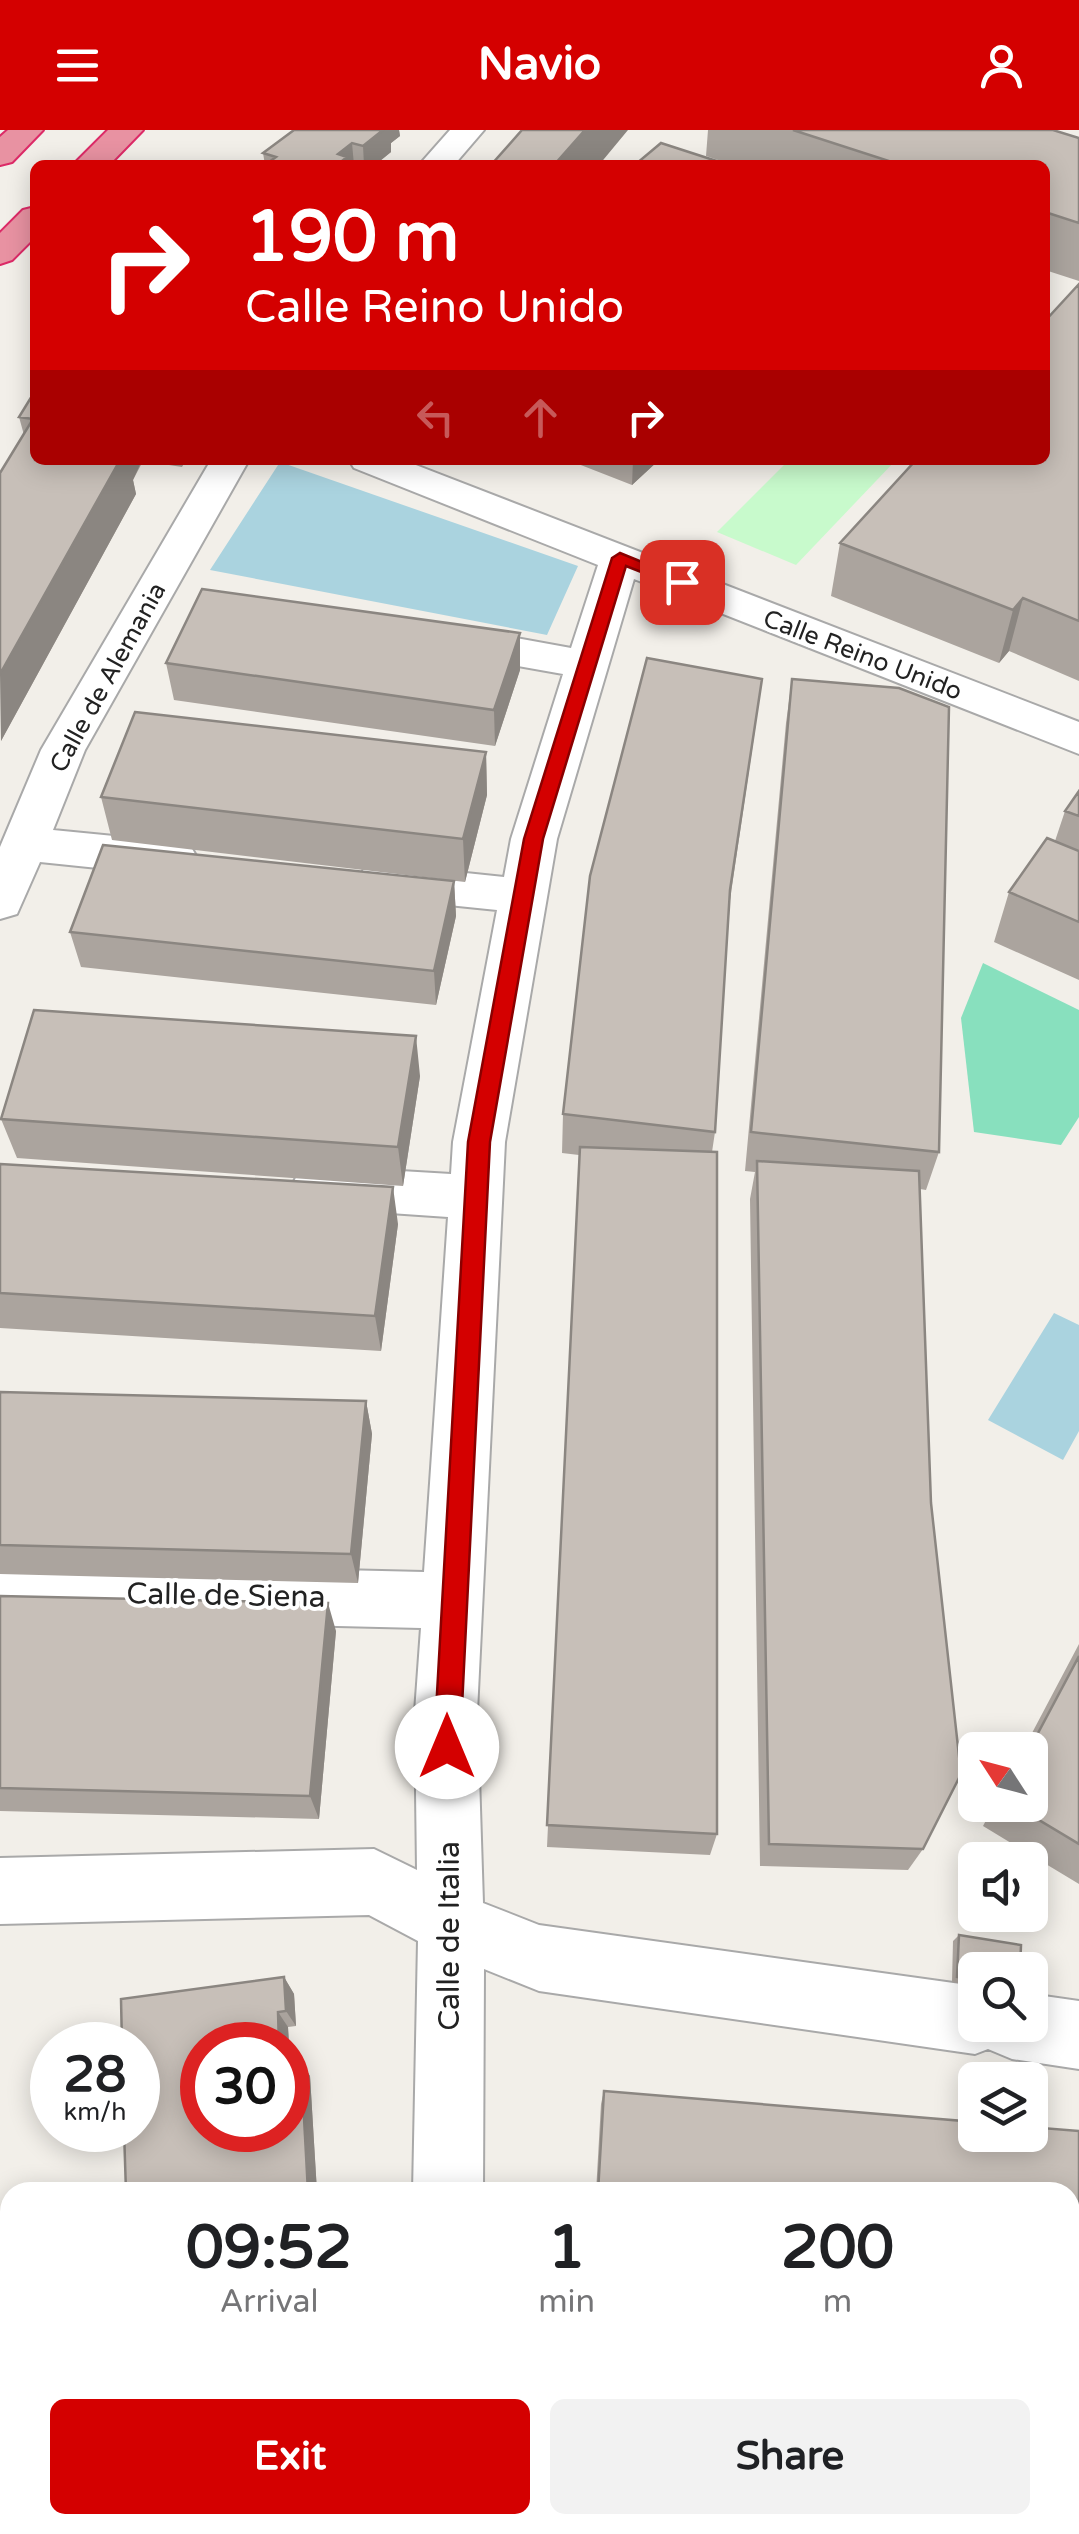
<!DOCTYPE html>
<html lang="en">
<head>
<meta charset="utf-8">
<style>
	:root { --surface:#fff; --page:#f2f2f2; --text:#202124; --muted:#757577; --accent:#d40000 }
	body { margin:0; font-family:"Varela Round",sans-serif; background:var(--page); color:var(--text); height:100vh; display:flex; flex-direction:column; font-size:38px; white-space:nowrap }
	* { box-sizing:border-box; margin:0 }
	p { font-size:32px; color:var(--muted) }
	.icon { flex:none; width:55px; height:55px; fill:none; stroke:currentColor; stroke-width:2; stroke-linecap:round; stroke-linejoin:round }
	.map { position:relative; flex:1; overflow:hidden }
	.panel { position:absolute; left:0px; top:2052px; width:1080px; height:352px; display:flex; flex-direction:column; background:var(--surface); border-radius:30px 30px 0 0; box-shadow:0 5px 25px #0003 }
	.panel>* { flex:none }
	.guide { position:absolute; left:30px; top:30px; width:1020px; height:305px; border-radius:15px; box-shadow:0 5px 25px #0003; background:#d40000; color:#fff; overflow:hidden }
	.needle { width:65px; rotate:306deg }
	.controls { position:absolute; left:958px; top:1602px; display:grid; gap:20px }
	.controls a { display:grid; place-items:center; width:90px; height:90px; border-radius:15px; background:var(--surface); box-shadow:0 5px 25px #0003; font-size:50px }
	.speed { position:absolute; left:30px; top:1892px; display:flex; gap:20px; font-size:50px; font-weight:700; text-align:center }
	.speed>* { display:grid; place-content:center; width:130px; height:130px; border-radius:50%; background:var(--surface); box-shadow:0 5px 25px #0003; line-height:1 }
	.speed small { font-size:25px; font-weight:400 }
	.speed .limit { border:15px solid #d22; background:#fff; color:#111 }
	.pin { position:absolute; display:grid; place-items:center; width:85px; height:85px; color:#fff; margin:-42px; border-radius:20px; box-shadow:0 5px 15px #0006 }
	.me { position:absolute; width:110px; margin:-55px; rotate:0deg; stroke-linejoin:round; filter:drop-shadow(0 0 8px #0008) }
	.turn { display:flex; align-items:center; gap:35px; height:210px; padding:0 50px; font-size:45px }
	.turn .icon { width:130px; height:130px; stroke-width:2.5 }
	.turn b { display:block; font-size:70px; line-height:85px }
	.lanes { display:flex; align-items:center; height:95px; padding:0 50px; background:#0003; justify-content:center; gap:50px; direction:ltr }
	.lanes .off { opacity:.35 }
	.eta { display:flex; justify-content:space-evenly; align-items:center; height:170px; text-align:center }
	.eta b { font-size:60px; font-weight:700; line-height:70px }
	.primary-button { display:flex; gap:20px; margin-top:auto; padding:20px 50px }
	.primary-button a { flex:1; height:115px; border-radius:15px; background:var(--accent); color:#fff; font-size:40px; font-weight:700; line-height:115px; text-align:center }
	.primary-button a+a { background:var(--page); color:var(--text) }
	header { display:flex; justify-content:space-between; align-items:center; height:130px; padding:0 50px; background:var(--accent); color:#fff; font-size:45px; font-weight:700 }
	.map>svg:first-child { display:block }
</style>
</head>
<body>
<header><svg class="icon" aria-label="menu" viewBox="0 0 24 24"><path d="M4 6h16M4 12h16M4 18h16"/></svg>Navio<svg class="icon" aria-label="person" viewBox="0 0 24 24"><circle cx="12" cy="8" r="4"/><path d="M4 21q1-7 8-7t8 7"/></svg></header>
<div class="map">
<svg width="1079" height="2404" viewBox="0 0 1079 2404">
	<rect width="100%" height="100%" fill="#f2efe9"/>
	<!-- park -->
	<path fill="#c8facc" d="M789,330H896L796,435L717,402Z"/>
	<!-- pitch -->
	<path fill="#88e0be" d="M983,833L1079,880V987L1061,1015L974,1002L961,888Z"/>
	<!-- water -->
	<path fill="#aad3df" d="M280,332L578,436L547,505L210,440Z
		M1054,1183L1079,1195V1301L1063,1330L988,1290Z"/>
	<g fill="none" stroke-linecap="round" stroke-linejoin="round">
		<!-- street casing -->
		<g stroke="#a9a9a9" stroke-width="4">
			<path id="street" d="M450,0H484L454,35H419Z
				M211,330H249L85,620L53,700L175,712L191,717L198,729L191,741L175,746L40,732L17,784L0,789V717L41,620Z
				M349,330H403L1079,592V624L634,449L557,709L505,1012L477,1582L483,1773L539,1795L975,1856V1895H1030V1864L1079,1871V1939L1012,1929L988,1919L975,1924L539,1861L484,1839L483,2062H413L418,1811L369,1785L0,1794V1728L374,1719L417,1740L415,1582L421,1498L0,1488V1432L424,1442L448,1087L317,1078L299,1072L291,1057L299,1042L317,1036L451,1044L453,1012L497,780L380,768L364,763L357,751L364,739L380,734L504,747L511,709L563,544L445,523L430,519L424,509L430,499L445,495L571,518L598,435L354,338Z
				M1070,2204L1079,2205V2279L1070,2278Z
				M412,2395H490L491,2404H413Z"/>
		</g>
		<!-- highway casing -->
		<g stroke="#dc2a67" stroke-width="4">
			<path id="highway" d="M8,0H43L12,32L0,35V7Z
				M108,0H143L109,35H73Z
				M35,77V107L12,130L0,134V103L23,80Z"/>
		</g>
		<!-- street -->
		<use href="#street" fill="#fff" fill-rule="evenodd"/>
		<!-- highway -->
		<use href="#highway" fill="#e892a2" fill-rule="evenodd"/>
	</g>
	<!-- wall -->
	<path fill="#aba49e" d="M294,0H399L400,6L391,13V22L375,35H265L263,23Z
		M708,0H1053L1079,8V151L1045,140V35H733L706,26Z
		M1079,154V551L1009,521L999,533L831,466L840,413Z
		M35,261V330H186L182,337L143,331L133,350L136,364L1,611L0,343L24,305L19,287Z
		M568,330H659L632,355Z
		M166,533L520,540L495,616L174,570Z
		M792,549L939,1022L926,1060L920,1059L923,1719L908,1740L760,1736L750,1069L755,1042L745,1041L786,593Z
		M756,593L730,770L715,1002L712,1022L717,1704L710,1725L547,1717L579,1025L562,1023L563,984Z
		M486,622L487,665L465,752L112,710L101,667Z
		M1079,661V850L994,812L1009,762L1055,711L1065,681Z
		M454,751L456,786L436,875L81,837L70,802Z
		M420,946L403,1056L17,1028L1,989Z
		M0,1034L398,1094L381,1221L0,1198Z
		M0,1262L366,1271L372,1304L358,1453L0,1444Z
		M0,1466L336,1501L319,1689L0,1681Z
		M1079,1514V1754L983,1696L994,1675H1030V1620H1023Z
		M959,1805L975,1840V1856L952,1852L953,1811Z
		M284,1847L294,1864L296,1896L288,1897L290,1933L301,1932L310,1946L317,2062H126Z
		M604,1961L1079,2001V2198L1070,2197V2062H596L601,1974Z
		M1079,2268V2404H1041L1039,2395H1070V2270Z"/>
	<!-- shaded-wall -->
	<path fill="#8b8681" d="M381,0H399L400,6L391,13V22L375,35H364L363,16Z
		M585,0H628L599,35H554Z
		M352,13L354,35H337L338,24Z
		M119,330H142L133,350L136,364L1,611L0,544Z
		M633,330H659L632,355Z
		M1023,468L1009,521L999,533L1013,480Z
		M520,503V540L495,616L494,580Z
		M486,622L487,665L465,752L463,709Z
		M454,751L456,786L436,875L434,841Z
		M416,906L420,946L403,1056L398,1017Z
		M393,1057L398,1094L381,1221L375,1186Z
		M366,1271L372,1304L358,1453L351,1424Z
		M328,1473L336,1501L319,1689L310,1666Z
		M284,1847L294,1864L296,1896L286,1881Z
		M278,1882L288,1897L291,1949L288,1945V1915H279Z
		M301,1932L310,1946L317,2062H308Z
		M325,2395H335L336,2404H326Z"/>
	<!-- building -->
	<path fill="#c7bfb8" stroke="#8b8681" stroke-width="2.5" d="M294,0H383L363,16L352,13L338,24L347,27L337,35H265L276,27L263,23Z
		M522,0H585L554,35H491Z
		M793,0H1053L1079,8V93L1045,82V35H901Z
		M661,13L729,35H642L637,33Z
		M1079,154V491L1023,468L1013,480L840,413L916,330H1045V191Z
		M35,261V330H120L0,544V343L33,289L19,287Z
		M202,459L520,503L494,580L166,533Z
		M647,528L762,549L730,760L715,1002L563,984L590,746Z
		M792,549L899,558L949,577L939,1022L751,1002Z
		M135,582L486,622L463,709L101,667Z
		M1079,661V686L1065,681Z
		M1047,708L1079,721V792L1009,762Z
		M103,715L454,751L434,841L70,802Z
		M34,880L416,906L398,1017L1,989Z
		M580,1017L717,1022V1704L547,1695Z
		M757,1031L919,1041L931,1373L961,1644L923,1719L769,1714Z
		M0,1034L393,1057L375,1186L0,1163Z
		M0,1262L366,1271L351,1424L0,1415Z
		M0,1466L328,1473L310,1666L0,1658Z
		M1079,1526V1714L1014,1675H1030L1029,1620Z
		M959,1805L1021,1815L1020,1840H975V1850L957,1847Z
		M284,1847L286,1881L278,1882L279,1915H202V2000H288V1934L301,1932L308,2062H126L124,2000H138V1915H122L121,1869Z
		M604,1961L975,1992V2005H1030V1997L1079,2001V2192L1070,2191V2062H598Z
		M1079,2273V2404H1063L1061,2395H1070V2275Z
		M134,2395H325L326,2404H135Z
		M646,2395H861L863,2404H647Z"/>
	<!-- route -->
	<path fill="#d40000" stroke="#8a0000" stroke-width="2.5" d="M620,423L691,452L682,458L626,436L543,709L490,1012L460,1617L456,1626L447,1630L438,1626L434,1617L468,1012L524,709L612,428Z"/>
	<g text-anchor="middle" stroke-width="8" stroke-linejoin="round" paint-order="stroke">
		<!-- far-street labels -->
		<g font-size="25" fill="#222" stroke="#fff">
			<text transform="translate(863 524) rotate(21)" y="9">Calle Reino Unido</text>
			<text transform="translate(107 547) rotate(-61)" y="9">Calle de Alemania</text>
		</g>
		<!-- street labels -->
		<g font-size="30" fill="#222" stroke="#fff">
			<text transform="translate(226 1465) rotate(1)" y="10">Calle de Siena</text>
			<text transform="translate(449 1806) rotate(-90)" y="10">Calle de Italia</text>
		</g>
	</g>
</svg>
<div class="controls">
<a><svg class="needle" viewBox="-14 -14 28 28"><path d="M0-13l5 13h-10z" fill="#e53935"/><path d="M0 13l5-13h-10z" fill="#757577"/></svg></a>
<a><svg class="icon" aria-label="sound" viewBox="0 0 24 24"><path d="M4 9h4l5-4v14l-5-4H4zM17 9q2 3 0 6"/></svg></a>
<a><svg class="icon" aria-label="search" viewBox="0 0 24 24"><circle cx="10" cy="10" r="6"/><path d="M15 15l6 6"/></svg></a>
<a><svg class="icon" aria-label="layers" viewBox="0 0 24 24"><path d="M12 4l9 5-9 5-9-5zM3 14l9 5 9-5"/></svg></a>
</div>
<div class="speed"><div>28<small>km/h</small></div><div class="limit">30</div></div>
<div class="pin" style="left:682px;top:452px;background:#d93025"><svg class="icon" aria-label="arrive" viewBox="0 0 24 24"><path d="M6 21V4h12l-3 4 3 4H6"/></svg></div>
<svg class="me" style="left:447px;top:1617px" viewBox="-20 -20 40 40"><circle r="19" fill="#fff"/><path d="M0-13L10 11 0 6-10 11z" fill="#d40000"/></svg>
<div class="guide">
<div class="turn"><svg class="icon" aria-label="right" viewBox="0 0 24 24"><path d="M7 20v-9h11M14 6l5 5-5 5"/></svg><div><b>190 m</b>Calle Reino Unido</div></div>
<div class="lanes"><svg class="icon off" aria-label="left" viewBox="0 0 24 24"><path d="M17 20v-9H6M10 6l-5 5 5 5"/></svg><svg class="icon off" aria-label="ahead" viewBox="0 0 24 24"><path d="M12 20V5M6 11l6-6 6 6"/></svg><svg class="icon" aria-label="right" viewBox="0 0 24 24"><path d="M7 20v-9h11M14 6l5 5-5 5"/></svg></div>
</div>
<section class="panel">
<div class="eta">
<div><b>09:52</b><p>Arrival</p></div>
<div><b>1</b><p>min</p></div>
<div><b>200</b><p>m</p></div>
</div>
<div class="primary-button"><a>Exit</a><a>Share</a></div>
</section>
</div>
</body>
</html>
